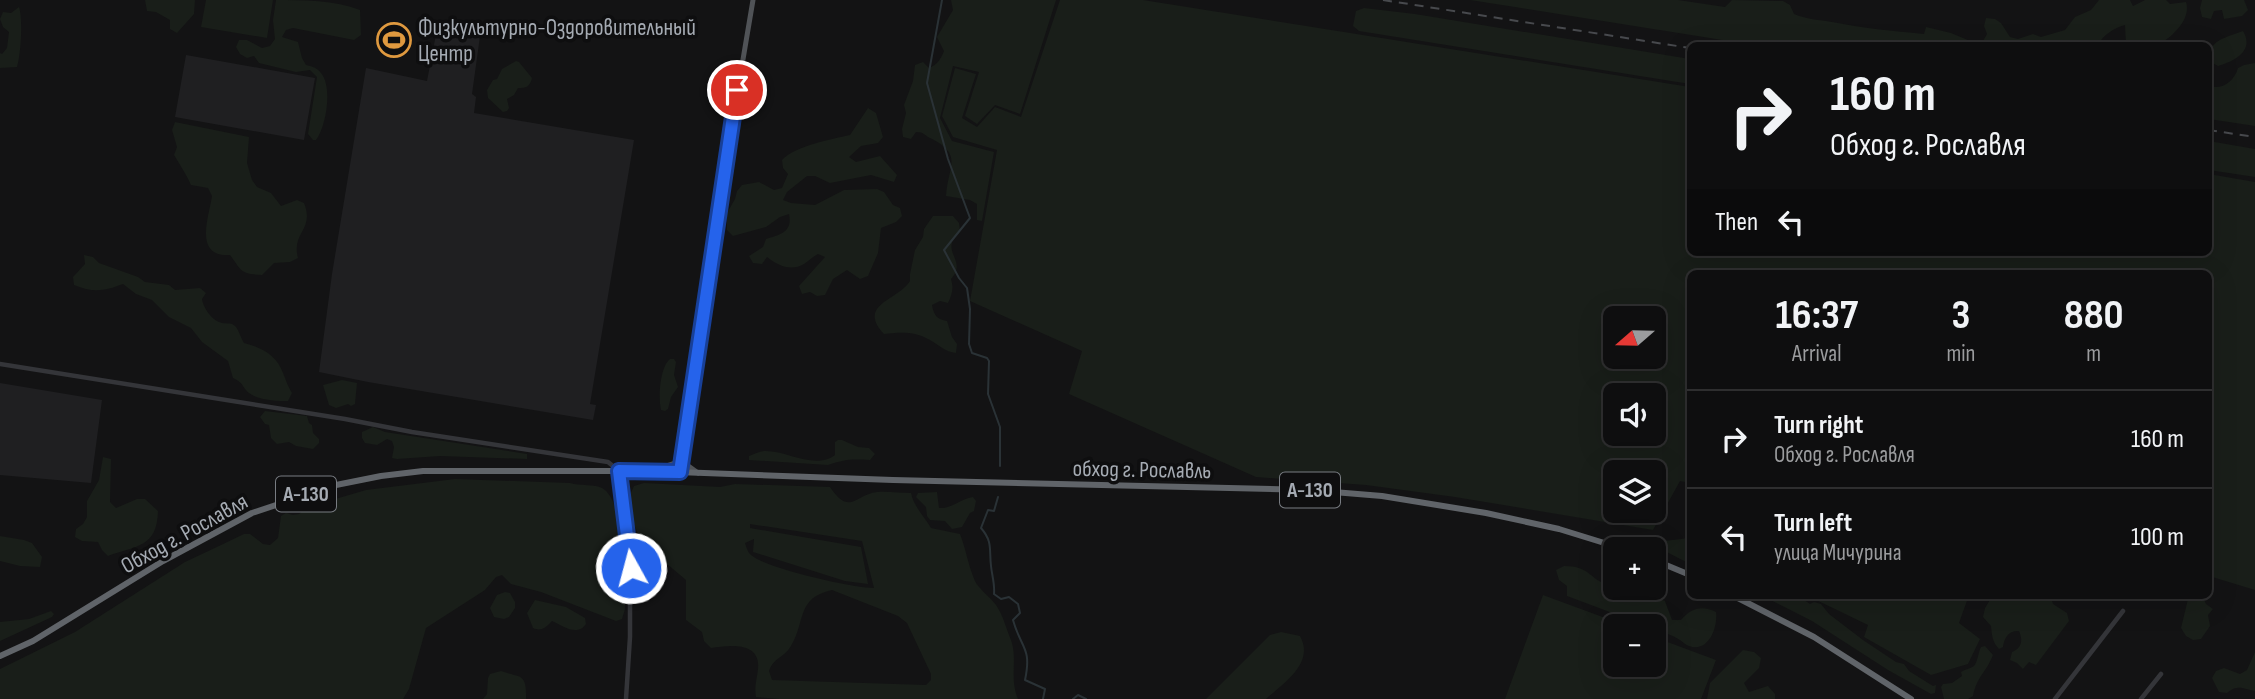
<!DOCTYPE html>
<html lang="en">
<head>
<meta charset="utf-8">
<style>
	:root { --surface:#0e0e0f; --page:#171718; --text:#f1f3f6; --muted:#9b9c9e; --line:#2e2e2f }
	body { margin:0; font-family:"Sofia Sans Condensed",sans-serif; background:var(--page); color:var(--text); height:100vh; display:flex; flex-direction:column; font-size:26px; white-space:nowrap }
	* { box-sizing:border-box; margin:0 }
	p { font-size:23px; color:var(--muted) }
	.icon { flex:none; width:38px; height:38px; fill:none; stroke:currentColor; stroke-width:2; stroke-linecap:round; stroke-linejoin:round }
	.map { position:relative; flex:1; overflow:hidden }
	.drawer { position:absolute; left:1687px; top:270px; width:525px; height:329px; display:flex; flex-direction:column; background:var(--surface); border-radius:10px; box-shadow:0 7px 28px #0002,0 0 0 2px var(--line) }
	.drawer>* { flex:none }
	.top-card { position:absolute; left:1687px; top:42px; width:525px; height:214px; border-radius:10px; box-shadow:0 7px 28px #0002,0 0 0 2px var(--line); background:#0e0e0f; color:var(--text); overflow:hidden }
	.needle { width:46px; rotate:250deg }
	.buttons { position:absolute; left:1603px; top:306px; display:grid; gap:14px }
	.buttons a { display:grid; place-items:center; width:63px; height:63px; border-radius:10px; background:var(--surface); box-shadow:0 7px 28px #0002,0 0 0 2px var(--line); font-size:35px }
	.pin { position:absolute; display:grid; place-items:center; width:60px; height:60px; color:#fff; margin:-30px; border:4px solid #fff; border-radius:50%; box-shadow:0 2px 7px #0007 }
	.me { position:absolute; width:77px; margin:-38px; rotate:353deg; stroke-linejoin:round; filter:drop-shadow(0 0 5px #0008) }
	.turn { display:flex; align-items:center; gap:24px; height:147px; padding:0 28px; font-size:32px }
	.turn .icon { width:91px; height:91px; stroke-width:2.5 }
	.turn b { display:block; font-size:49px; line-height:60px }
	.then { display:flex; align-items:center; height:66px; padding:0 28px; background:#0003; gap:14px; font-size:26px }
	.eta { display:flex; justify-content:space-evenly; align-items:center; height:119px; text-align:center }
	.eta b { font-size:42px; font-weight:700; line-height:49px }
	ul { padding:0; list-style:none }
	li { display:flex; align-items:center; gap:21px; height:98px; padding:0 28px; border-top:2px solid var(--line) }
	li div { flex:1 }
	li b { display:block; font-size:26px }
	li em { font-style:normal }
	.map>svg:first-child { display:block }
</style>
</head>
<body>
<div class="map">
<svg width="2255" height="699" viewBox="0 0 2255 699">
	<rect width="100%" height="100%" fill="#131314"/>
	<!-- built -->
	<path fill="#1f1f21" d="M438,24L481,29L472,94L476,97L474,113L634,140L590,404L596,405L593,420L368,382L319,372L332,274L366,68L427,81Z
		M186,55L315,78L304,140L175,117Z
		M0,383L102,400L91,483L0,475Z"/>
	<!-- green -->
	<path fill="#191e19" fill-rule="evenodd" d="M145,0H195L194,14L177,33L170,29V20L156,12L147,11Z
		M206,0H273L267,38L201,27Z
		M276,0C303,0 335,0 360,10L361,35L354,40L293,28L286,30L282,37L298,42L302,58L306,65C312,66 317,68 321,73C333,87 326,127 316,140H313L308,134L317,77L310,70L296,72L259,63L254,56L247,58L240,54L236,47L239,40H247L262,48L270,46L275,39L273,20Z
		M951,0H1056L1020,114L995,105L977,124L965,116L979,72L953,66L940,118L952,141L994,152L982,221L977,220V204L970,200L946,196C948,165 964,155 930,138C924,135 924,132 916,132L911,139L903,137L902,129L906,113L904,105L913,81L915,65L923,62L929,68C938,64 940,60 944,51L937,37L953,10Z
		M1060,0H1143L1690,87V252H2208L2209,174L2255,182V590L2209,576L2208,273H1690V483L1680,481L1653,530L1455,497L1366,485L1256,477L1069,394L1082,351L970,301L997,150L953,137L942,116L955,68L976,74L962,118L977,127L995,107L1021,117ZM1615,318H1654V357H1615ZM1615,396H1654V434H1615ZM1615,472H1654V511H1615Z
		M1470,0H1678L1725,7L1732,0L1783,1L1790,5L1794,14C1806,19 1819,20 1832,22C1862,28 1893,31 1924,34L1926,27L1951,33L1975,43L1983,41L1987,34L1984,26L1986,18L1995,19L2001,23L2010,37L2018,39L2033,34L2041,37L2065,30L2075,17L2091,10L2099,0H2130L2133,6L2145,0H2166L2170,4L2186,2C2191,17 2176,33 2164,41L2163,45H2126L2125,25C2114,28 2103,35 2098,45H1754Z
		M2202,0H2244L2248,10L2242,16L2224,19L2222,10L2214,11L2211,19L2202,17L2200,8Z
		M19,7C23,19 21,54 17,67L0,68V53L2,54L7,48L9,32L3,27L0,19L3,12L11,13Z
		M1364,8L1415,14L1690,59V84L1359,31L1353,26L1356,11Z
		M2243,31C2255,51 2234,61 2218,66L2211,62L2209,64C2208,39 2223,39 2243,31Z
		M516,61L519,62L532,78C530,87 526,88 518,88L514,95L507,99L509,108L507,111L503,112L488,98L487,90L493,80L497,79L502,69Z
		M2255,63V126L2209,119V86C2222,90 2234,82 2238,68L2244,65Z
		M868,108L876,113L883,137L878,143L861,146L849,157L856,162L880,156L897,175L894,182L871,175L830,183L815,176H807L787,192L783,200L791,203L815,205L844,190L877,189L884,192L893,205L900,208L902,216L896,222L881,228L878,253L868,276L860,279L847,270L833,279L825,295L817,296L810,292L802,294L799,286L825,257L818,254C812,257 809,261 804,264C791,272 777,265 767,257L762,264L753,263L749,256L763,247L766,239C780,235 793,232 789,214L780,217L766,227L733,236L727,230V213L735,199L737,191L742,185L759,182L774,190L782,188L788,174L783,168L782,160C795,146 832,139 850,135Z
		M175,122L249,137L247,163L252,180L257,187L271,193L281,206L297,200L304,203C315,230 291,232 298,258L290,262L274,263L262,275C240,274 242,271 230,255C193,257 209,217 212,196L208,188L191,185C186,174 180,165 174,155L177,147L172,130Z
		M2209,141L2255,149V177L2209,170Z
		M933,216H953L959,223L960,231C958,234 954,237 953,240C946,255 966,262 951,279C954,289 952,294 948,303L940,301L932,305C934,316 937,319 947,321L952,337L957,344L956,353C945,352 939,345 930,340C915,331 900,332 884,334C856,304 899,300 910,281V274L915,250L923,237L924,229Z
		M84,255L93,257L99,263L138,277L145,282L169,285L175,290L200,288L206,293L202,299C203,307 211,319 219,322C225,325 231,321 236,327C239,331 241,338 244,343C261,347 277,355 283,373C286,380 288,387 292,393L288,401C277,401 258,400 249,393C241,386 245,384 233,378L228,361L202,342L191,328L169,317L152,300L136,294L123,284C105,291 93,293 74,285L73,277L85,264Z
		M670,359H674L676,362L674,375L678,387L671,397L668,409L665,411L661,410C658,397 660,367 670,359Z
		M342,380L357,383L355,404L351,406L348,404L336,408L329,405L323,385Z
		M265,411L307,416L309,423L312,425L313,433L319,439V443L313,449L296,446L289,442L277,444L271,438L269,425L265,424L260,417Z
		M373,427L385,432L527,454V459L440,456L397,459L392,458L394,447L392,441L387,439L377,445L365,443L362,438V432Z
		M838,440H842L858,447L869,448L875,454L870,460C851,459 846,459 828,465L749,460V456C755,454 760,451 766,451C788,451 815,470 835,455V442Z
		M103,457L111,459L110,502L116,508L137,499H145L158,511C157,548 137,545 108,556L102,550L98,542L82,541L75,537L76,529L83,524L87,517V501L99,480Z
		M455,479L570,483C580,486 595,484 602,488C626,501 625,584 625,609L622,619L616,621L541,592L511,584L502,575L496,577L485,590L426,628L409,689L403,699H0V669L75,632L185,562L219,546L244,534H250L263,544L270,545L278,538L281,516L286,513L293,515L299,514L308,507L366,490Z
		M644,483L720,487L735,484L830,487C850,517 856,494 877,492C888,491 900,493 911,493C914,507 924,516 931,528L960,534C966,549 968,565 975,581C978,588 990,597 996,605C1003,615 1006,628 1011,640C1018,660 1009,677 1018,699H779L756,697C754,686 757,679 758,669C761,641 729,645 711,648L704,641L702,632L686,620V580L641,542L634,524L630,495L634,486ZM750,524L862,541L874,588C854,588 761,568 749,553C747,550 746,546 745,543L754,539L753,552L845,581L868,584L861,547L750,528ZM832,590L898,616L907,623L931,674V680L926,685L772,680L769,671C774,657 784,658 791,646C806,621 796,598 832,590Z
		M937,492L939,508C952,509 960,499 973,497L976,501L974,511L970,513L962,527L952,529L945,521L930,520L927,516L926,507L916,497L918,493Z
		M0,536L24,540L32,543L42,557L40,567L20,566L0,561Z
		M1690,537V564L1655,546V543C1666,539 1679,541 1690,537Z
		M1564,566C1591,566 1588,579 1609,585L1615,577V588H1642L1646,593L1665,601L1672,620H1681C1691,608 1702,605 1716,612C1718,627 1709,653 1689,646C1686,645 1683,642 1680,640C1672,635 1663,632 1654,629V626H1647L1567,596V586L1559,580L1556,570Z
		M505,592L510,593L515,602V608L509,617L504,619L494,617L490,608L497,595Z
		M1543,595L1627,626H1615V665H1654V637L1716,660L1701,699H1505Z
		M1761,595H1797L1810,604L1814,602L1821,604L1829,614L1863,640L1896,662L1904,664L1909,671L1933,686L1936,685L1935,693L1931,694L1888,670L1812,621Z
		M1806,595H1969L1959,623L1980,639L1968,664L1931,675L1864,637L1868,625Z
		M1993,595H2050L2053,604L2067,613L2069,621L2036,665L2029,662L2023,669L2017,663L2010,660L2012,652C2022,648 2023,640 2019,631C2009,630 2004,638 2003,647L1999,649C1992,642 1992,635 1991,626L1983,617L1985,608Z
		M2180,595H2202L2206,604L2213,609L2208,615L2210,626L2201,639L2193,640L2186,636L2181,628L2188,599Z
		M535,600L566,607L585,618L586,624C577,637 563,626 552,621C546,627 542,632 533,628L527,613Z
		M51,611L54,614L52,617L0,641V622L29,619Z
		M1281,632L1300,636C1315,663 1284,683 1266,699H1206L1270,635Z
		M1985,646L1993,655C1986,673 1977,676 1973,696L1968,699H1944L1941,687L1943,684L1952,683L1962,676L1961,672C1965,669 1970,669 1974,666C1978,661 1978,653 1981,647Z
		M1743,650L1754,652L1761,658L1759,668L1744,683L1749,692L1768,686L1775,694V699H1707L1710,683Z
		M2255,652V691C2243,689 2238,684 2227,693L2219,692L2212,678L2216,671L2224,668L2240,674L2247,670Z
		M501,671C520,678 527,672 526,699H483L487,694L488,678L490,674Z"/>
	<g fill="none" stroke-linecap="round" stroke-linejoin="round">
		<!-- stream -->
		<path stroke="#2a3236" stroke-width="2" d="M942,0L927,83L948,159L970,218L944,250L959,278L967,288L970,309L969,344L972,353L987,358L989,361L988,394L1000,427V466
			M998,497L994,511L988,510L981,528C993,542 989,549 991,566C992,576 995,584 994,594L1001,599L1009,597L1018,604L1020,613L1013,620C1021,649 1032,647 1025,680L1045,689L1043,699
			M1073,699L1078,695L1086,699"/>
		<!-- minor -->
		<path stroke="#343539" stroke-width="4.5" d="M0,364L345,419L412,432L608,462L619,471L630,568V637L626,699
			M2055,699L2123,611
			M2141,699L2161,674"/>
		<!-- major -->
		<path stroke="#505357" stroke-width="5" d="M683,455L687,465L698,473
			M657,469L675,463L681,455
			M680,472L736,101L753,0"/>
		<!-- highway -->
		<path stroke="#606469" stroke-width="6" d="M1654,560L1690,575
			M1732,595L1814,637L1911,699
			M0,656L33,641L163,561L252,513L336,485L381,476L423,471H651L893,480L1309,490L1382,496L1486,513L1559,529L1627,550"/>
		<!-- rail -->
		<path stroke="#47494d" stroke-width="2" stroke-dasharray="9 7" stroke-linecap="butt" d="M1383,0L1690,48
			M2208,130L2255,137"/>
	</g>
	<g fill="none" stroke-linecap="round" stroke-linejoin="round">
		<!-- route casing -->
		<g stroke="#184099" stroke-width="18">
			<path id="route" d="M631,568L619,471L680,472L737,90"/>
		</g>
		<!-- route -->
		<use href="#route" stroke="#2563eb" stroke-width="12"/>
	</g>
	<!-- icons -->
	<defs>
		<g id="stadium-ring" transform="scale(1.75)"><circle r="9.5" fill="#0e0e0f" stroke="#df993f" stroke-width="1.5"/><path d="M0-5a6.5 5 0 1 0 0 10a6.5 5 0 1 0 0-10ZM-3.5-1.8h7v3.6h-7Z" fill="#df993f"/></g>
	</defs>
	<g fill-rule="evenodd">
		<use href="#stadium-ring" x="394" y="40"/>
	</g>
	<g text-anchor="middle" stroke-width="7" stroke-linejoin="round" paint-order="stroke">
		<!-- shield labels -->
		<g fill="#0e0e0f" stroke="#787c82" stroke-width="2">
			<rect x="1280" y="472.5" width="60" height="35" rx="5"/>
			<rect x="276" y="476.5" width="60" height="35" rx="5"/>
		</g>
		<g font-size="21" font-weight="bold" fill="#a5abb3">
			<text x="1310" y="497">А-130</text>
			<text x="306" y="501">А-130</text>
		</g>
		<!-- poi labels -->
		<g font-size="23" fill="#a5abb3" stroke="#0e0e0f" text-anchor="start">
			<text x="418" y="35">Физкультурно-Оздоровительный<tspan x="418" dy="26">Центр</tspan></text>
		</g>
		<!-- street labels -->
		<g font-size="23" fill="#a5abb3" stroke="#0e0e0f">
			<text transform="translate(1142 469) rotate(1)" y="8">обход г. Рославль</text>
			<text transform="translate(184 533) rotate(-29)" y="8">Обход г. Рославля</text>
		</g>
	</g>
</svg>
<div class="buttons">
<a><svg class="needle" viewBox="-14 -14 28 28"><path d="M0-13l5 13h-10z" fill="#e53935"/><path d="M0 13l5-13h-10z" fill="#9b9c9e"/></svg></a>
<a><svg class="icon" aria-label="sound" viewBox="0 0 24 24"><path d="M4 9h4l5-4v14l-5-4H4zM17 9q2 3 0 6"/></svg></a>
<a><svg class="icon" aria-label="layers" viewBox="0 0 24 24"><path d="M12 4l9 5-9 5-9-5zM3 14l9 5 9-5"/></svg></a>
<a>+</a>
<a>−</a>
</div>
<div class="pin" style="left:737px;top:90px;background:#d93025"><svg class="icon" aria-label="arrive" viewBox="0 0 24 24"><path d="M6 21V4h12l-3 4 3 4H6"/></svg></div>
<svg class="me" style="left:631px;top:568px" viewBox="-20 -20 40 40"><circle r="17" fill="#2563eb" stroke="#fff" stroke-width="3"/><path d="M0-11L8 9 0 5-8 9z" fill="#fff"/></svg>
<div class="top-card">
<div class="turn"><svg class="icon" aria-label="right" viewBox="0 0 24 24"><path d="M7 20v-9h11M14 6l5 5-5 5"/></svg><div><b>160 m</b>Обход г. Рославля</div></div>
<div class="then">Then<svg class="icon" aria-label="left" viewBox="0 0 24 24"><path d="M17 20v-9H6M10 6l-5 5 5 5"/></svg></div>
</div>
<section class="drawer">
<div class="eta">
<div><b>16:37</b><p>Arrival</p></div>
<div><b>3</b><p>min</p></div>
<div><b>880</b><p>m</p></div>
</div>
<ul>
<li><svg class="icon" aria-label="right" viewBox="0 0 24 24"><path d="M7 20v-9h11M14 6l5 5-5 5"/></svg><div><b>Turn right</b><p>Обход г. Рославля</p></div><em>160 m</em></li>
<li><svg class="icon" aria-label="left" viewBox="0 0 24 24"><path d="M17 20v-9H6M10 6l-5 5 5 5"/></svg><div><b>Turn left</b><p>улица Мичурина</p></div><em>100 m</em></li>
</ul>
</section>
</div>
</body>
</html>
